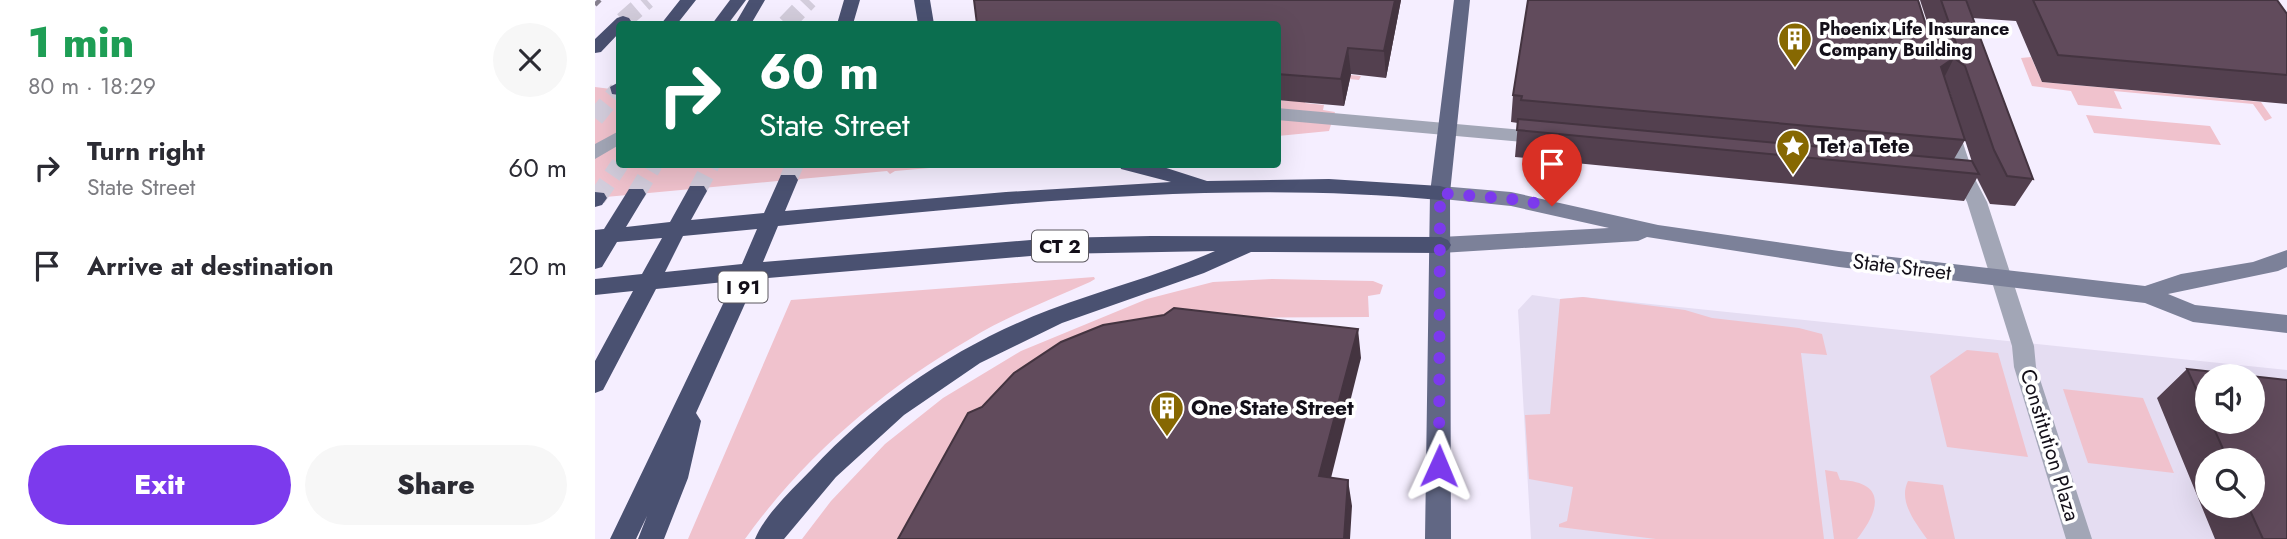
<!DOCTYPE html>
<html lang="en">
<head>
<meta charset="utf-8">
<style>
	:root { --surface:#fff; --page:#f7f7f7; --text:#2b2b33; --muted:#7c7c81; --accent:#7c3aed }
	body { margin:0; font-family:Jost,sans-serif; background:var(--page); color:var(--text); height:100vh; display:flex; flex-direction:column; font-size:26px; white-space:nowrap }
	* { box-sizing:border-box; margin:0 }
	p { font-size:23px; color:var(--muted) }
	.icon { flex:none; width:38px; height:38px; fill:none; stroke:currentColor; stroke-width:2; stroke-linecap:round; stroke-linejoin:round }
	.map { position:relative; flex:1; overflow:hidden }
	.details { display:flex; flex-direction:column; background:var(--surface); width:595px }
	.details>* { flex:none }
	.hud { position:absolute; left:21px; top:21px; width:665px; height:147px; border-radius:7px; box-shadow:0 7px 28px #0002; background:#0b6e4f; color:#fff; overflow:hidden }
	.buttons { position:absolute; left:1600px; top:364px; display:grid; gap:14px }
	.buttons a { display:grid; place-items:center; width:70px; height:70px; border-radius:50%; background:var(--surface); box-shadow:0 7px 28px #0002; font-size:35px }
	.pin { position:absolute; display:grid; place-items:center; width:60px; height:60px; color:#fff; margin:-72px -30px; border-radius:50% 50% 50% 0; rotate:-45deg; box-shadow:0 0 7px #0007 }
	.pin .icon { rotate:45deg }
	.me { position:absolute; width:77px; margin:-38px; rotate:1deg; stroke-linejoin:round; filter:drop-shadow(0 0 5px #0008) }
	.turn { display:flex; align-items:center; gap:24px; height:147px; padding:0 28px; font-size:32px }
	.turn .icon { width:91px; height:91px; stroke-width:2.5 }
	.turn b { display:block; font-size:49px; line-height:60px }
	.round { display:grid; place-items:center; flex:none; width:74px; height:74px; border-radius:37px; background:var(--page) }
	.overview { display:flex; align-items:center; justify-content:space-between; height:119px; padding:0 28px }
	h1 { font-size:42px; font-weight:800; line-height:52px; color:#1e9e55 }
	.primary-button { display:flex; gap:14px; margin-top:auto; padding:14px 28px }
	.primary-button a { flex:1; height:80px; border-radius:42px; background:var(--accent); color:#fff; font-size:28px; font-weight:800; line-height:80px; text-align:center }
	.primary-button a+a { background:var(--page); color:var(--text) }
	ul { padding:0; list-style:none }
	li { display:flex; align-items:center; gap:21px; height:98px; padding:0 28px }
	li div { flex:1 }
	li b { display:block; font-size:26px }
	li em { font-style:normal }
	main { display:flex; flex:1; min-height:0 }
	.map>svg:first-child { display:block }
</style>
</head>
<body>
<main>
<section class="details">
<div class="overview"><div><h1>1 min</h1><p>80 m · 18:29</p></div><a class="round"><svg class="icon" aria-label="close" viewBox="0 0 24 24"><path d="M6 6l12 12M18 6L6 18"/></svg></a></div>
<ul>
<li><svg class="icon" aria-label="right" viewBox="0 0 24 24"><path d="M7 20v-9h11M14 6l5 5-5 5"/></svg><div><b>Turn right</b><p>State Street</p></div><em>60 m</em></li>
<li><svg class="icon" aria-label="arrive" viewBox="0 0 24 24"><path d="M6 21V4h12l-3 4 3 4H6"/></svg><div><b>Arrive at destination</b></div><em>20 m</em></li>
</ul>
<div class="primary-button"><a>Exit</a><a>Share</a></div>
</section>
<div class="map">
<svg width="1692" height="539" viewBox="0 0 1692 539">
	<rect width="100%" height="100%" fill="#f5eeff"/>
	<!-- built -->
	<path fill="#e5ddf2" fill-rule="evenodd" d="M937,295L965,299L988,297L1692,370V539H936L923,310ZM1612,376H1657V422H1612ZM1612,460H1657V506H1612Z"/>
	<!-- green -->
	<path fill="#f0c2cd" d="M725,20L723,72L766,76L764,80L735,77L716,88L710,103L729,105L728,110L740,112L734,131L683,136V100L694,101Z
		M1436,57L1447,82L1666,102L1677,118L1670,121L1658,104L1519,91L1527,109L1483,105L1476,91L1437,86L1426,58Z
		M0,87L24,90V164L369,165L300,171L295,174L292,171L205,179L199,183L193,180L0,198Z
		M1491,115L1615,126L1626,145L1499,133Z
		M499,277L500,279L495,282C455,300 412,316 375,339C288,389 208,458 150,539H93L196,300Z
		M677,279L778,281L788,285L785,294L773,296L774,317L611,318L322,539H207L236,501L290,444L348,398L426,351L552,299L618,282Z
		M988,297L1090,310L1117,318L1204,328L1227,334L1232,355L1206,353L1229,539H1061L964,527V524L972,521L978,487L934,479L930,415L955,414L965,299Z
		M1372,350L1403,353L1433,457L1352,447L1335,376Z
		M1468,389L1548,398L1579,473L1493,463Z
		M1230,470L1242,472L1245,480C1292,482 1285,510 1262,539H1239Z
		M1313,481L1348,485L1360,539H1332C1320,522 1303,501 1313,481Z"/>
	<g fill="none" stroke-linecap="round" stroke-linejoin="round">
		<!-- highway-tunnel -->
		<path stroke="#d3cddc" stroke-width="18" stroke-dasharray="18 9" stroke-linecap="butt" d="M28,21L52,0
			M191,24L214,0
			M0,118L23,90
			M193,180L200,164
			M102,191L116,164
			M41,194L59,164
			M2,198L25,164"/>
		<!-- street -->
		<path fill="#a2a6b6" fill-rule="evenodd" d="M682,108L950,132L957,134L959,138L957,142L950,144L682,120Z
			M1354,122L1363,128L1380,179L1392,202L1439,346L1441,367L1497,539H1471L1419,367L1417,346L1372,202L1360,179L1345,128Z
			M24,131V145L0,159V144Z"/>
		<!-- secondary -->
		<path fill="#7c8199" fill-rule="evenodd" d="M845,186L916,192L1063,225L1244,251L1550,286L1586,274L1658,262L1692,250V267L1683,271L1573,294L1600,305L1692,315V333L1598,322L1550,303L1244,267L1052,237L1043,241L846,253L839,250L836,245L839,240L846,237L1014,228L916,206L838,198L835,193L838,188Z"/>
		<!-- primary -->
		<path fill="#616784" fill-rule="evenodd" d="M859,0H875L855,193L856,539H830L835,193Z"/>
		<!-- highway -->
		<path fill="#4a5171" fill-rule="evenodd" d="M85,0H101L82,24H66Z
			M135,0H151L133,24H117Z
			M154,0H170L156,24H140Z
			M249,0H265L258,24H242Z
			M319,0H335L339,24H323Z
			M28,16L34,18L36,21L34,24H24V33L6,52L0,53V39L22,18Z
			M24,82V95L17,94L15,87Z
			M524,164H559L612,181L734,179L845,186L852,188L855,193L852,198L845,200C625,179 402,205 183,226L168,262L459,238L556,236L846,237L853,240L856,245L853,250L846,253L656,252L609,273L467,323L385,363L309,415L241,477L189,539H160C171,513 197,490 217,469C282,399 365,344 454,310C509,289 566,275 620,251L459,254L161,279L101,413L106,421L93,478L69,539H43L52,516L41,539H15L139,281L61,289L8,390L0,393V361L38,291L0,295V279L47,274L67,238L22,242L7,267L0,269V230L9,229L34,189H48L51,194L31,227L75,222L95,186H109L112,191L96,220L169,213L186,175H200L203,180L190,211L411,192L576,182L526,169ZM162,229L147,264L70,272L88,236Z
			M0,192L9,193L12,198L7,205L0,207Z"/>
		<!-- rail -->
		<path stroke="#86808e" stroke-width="4.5" stroke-dasharray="8 8" stroke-linecap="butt" d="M0,5L5,0"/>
	</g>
	<!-- wall -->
	<path fill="#53404f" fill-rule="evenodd" d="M379,0H806L791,78L756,74L749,106L682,100V24Z
		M1325,0H1682L1692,14V104L1447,82L1421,21L1377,18L1438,179L1420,206L1395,204L1382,178L1369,201L920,157L923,123L916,122L918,95L1337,44L1340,46ZM1354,92L1355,93L1377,162L1359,159L1370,140Z
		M1592,369L1692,380V539H1620L1562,398ZM1612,376H1657V422H1612ZM1612,460H1657V506H1612Z"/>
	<!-- shaded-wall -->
	<path fill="#443440" d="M800,0H806L791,78L789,51Z
		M753,48L756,74L749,106L746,79Z
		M1359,58L1345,86L1346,67Z
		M763,329L766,358L730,502L724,476Z
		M753,480L757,506L755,539H749Z"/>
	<!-- building -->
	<path fill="#614b5c" stroke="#443440" stroke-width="2" d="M379,0H800L789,51L753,48L746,79L682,74V24H382Z
		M933,0H1323L1337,44L1350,51L1358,49L1361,43L1346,0H1371L1438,179L1412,176L1399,150L1370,66L1359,58L1346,67L1370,140L926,100L927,96L918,95Z
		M1438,0H1682L1692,14V75L1463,55Z
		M923,119L1377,161L1384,174L922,130Z
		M579,308L763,329L724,476L753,480L749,539H303L373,413L387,407L419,373L466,342L508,325L569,315Z
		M1592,369L1692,380V539H1668L1653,506H1657V460H1633L1616,422H1657V376H1612V413Z"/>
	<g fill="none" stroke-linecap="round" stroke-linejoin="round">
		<!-- route -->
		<path stroke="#7c3aed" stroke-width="12" stroke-dasharray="0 21.6" d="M844,466L845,193L916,199L957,206"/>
	</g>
	<!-- icons -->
	<defs>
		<g id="building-pin" transform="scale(1.75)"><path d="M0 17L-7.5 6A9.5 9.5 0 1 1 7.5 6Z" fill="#866802" stroke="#fff"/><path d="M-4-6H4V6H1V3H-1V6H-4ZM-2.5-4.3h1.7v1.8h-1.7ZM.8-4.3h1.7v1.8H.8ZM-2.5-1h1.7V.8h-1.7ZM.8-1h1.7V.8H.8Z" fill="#fff"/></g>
		<g id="sight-pin" transform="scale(1.75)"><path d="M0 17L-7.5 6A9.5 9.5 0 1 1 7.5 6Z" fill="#866802" stroke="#fff"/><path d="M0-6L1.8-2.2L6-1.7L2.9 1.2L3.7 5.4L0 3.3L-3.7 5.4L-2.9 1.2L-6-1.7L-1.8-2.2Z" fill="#fff"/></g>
	</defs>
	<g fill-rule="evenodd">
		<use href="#building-pin" x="1200" y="39"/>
		<use href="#sight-pin" x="1198" y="146"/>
		<use href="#building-pin" x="572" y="408"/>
	</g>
	<g text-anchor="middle" stroke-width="7" stroke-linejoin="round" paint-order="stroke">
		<!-- far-poi labels -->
		<g font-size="18" font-weight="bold" fill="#130f19" stroke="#fff" text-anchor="start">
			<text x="1224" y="35">Phoenix Life Insurance<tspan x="1224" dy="21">Company Building</tspan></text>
		</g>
		<!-- shield labels -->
		<g fill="#fff" stroke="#5a575e" stroke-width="2">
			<rect x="437" y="230.5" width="56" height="31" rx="5"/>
			<rect x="123.5" y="271.5" width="49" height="31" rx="5"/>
		</g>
		<g font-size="19" font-weight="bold" fill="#130f19">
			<text x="465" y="253">CT 2</text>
			<text x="148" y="294">I 91</text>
		</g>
		<!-- poi labels -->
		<g font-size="21" font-weight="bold" fill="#130f19" stroke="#fff" text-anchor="start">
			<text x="1222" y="153">Tet a Tete</text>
			<text x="596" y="415">One State Street</text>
		</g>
		<!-- street labels -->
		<g font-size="21" fill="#130f19" stroke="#fff">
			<text transform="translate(1307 267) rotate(7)" y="7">State Street</text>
			<text transform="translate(1455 445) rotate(73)" y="7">Constitution Plaza</text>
		</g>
	</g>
</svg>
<div class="buttons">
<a><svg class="icon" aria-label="sound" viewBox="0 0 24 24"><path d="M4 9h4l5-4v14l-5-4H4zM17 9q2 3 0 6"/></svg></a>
<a><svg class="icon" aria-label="search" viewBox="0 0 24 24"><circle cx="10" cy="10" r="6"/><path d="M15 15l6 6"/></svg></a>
</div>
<div class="pin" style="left:957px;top:206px;background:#d93025"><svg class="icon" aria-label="arrive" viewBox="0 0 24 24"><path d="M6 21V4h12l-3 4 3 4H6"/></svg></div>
<svg class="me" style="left:844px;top:466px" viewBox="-20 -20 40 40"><path d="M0-17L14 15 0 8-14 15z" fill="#7c3aed" stroke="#fff" stroke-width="4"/></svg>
<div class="hud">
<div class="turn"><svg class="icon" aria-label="right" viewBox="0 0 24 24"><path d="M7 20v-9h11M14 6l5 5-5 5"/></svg><div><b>60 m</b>State Street</div></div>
</div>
</div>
</main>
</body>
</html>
